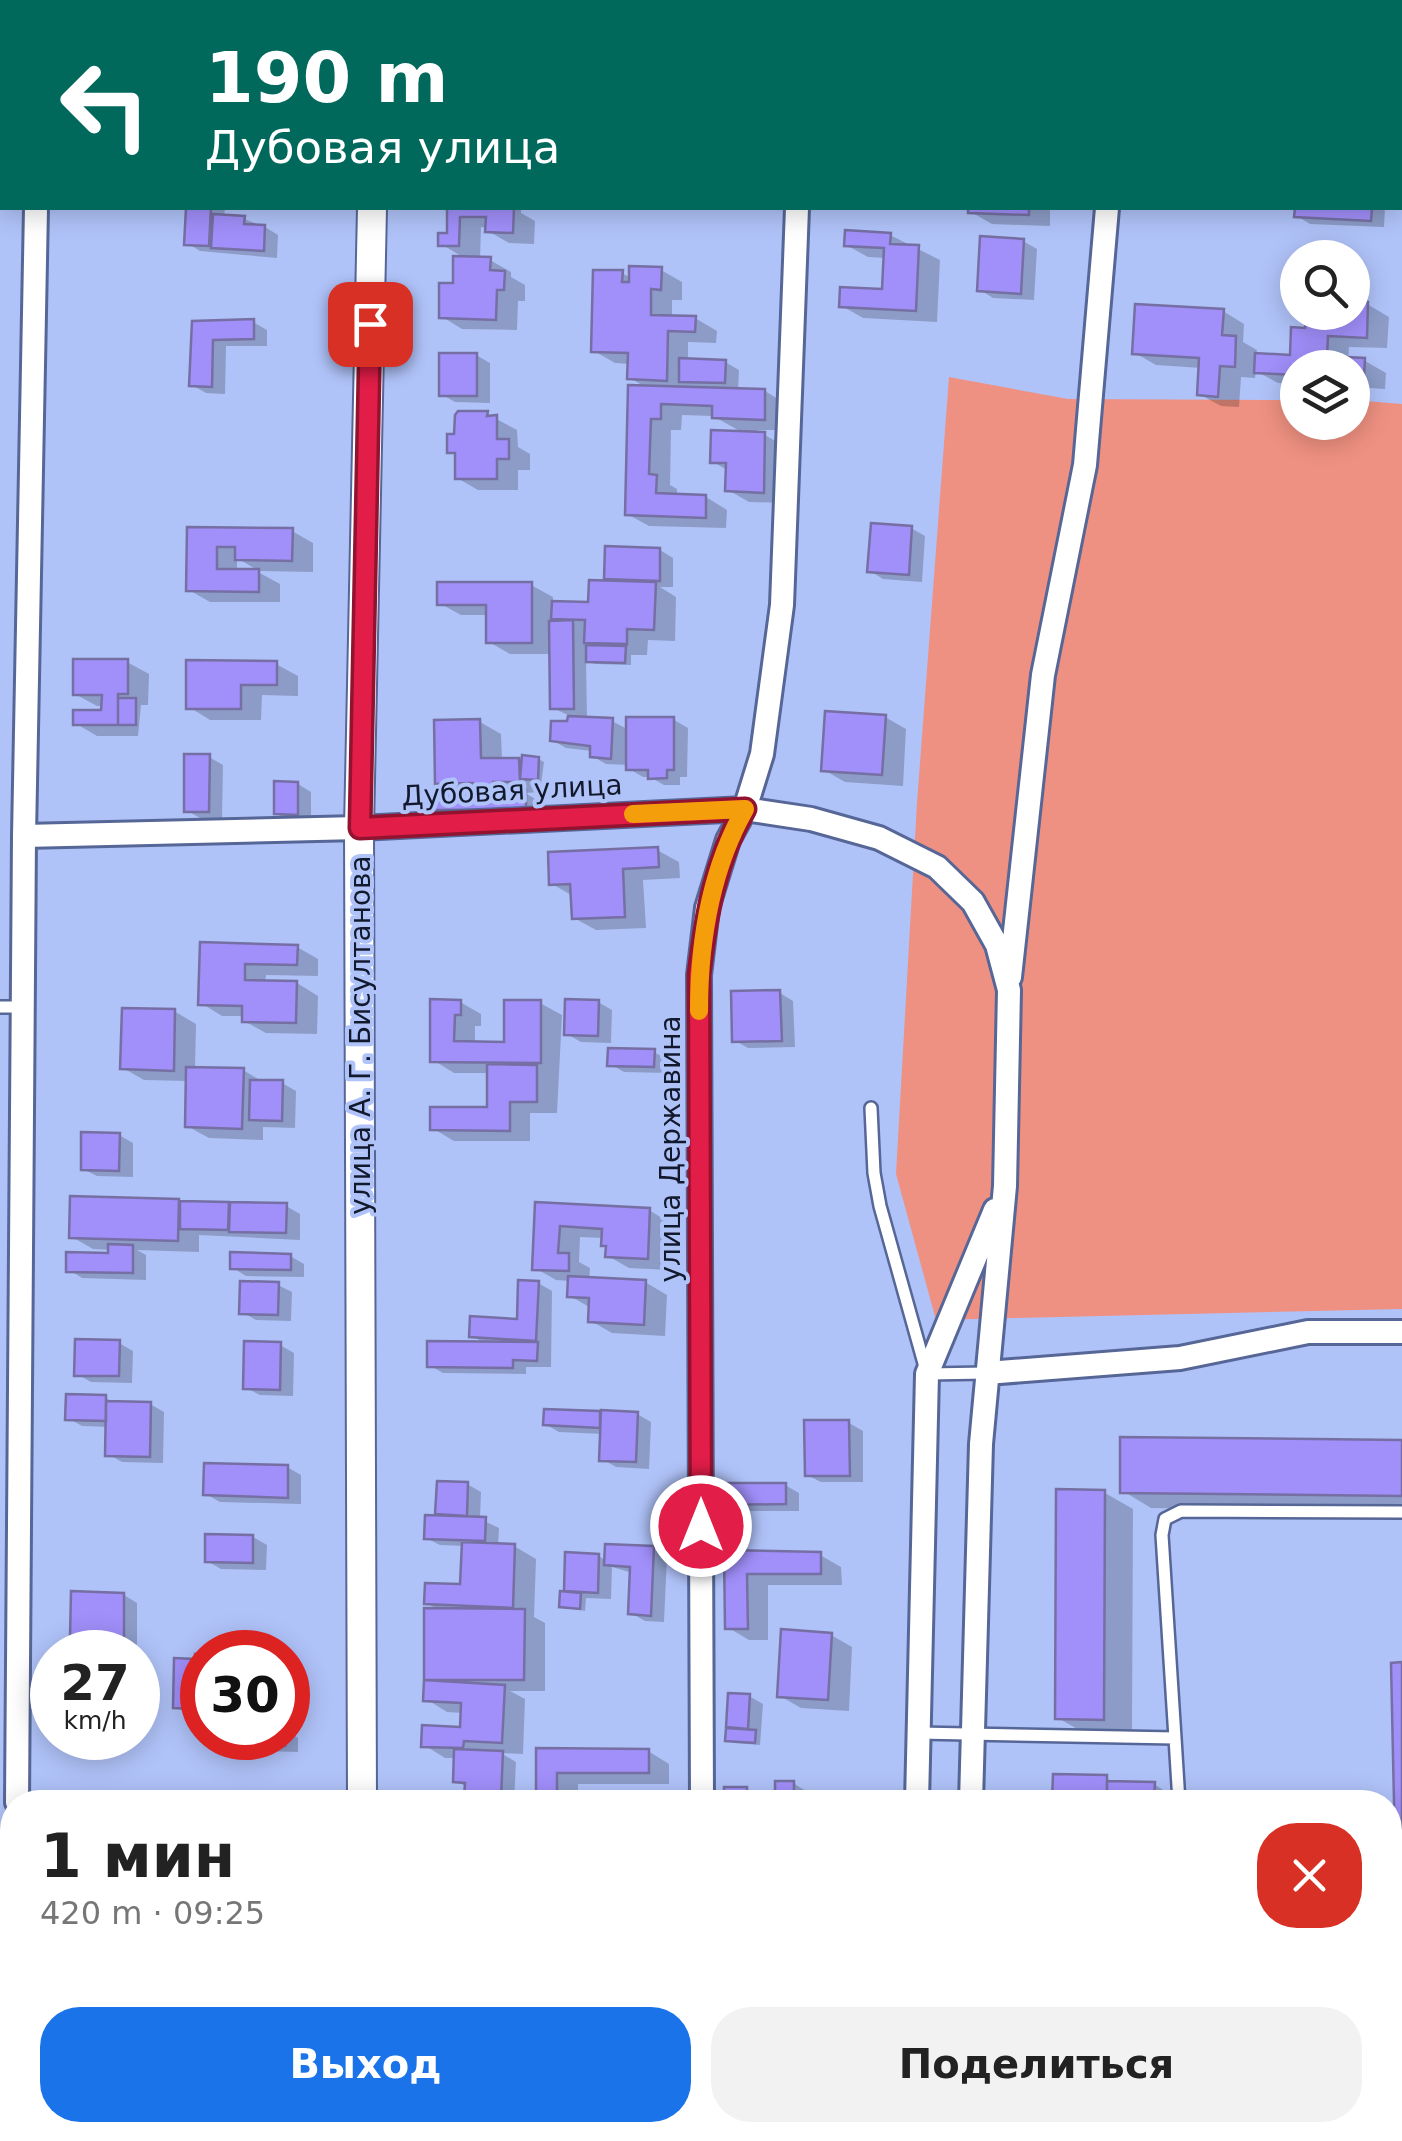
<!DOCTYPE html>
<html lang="ru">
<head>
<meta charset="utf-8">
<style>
	:root { --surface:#fff; --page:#f2f2f2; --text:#222; --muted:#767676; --accent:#1a73e8 }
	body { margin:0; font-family:"DejaVu Sans",sans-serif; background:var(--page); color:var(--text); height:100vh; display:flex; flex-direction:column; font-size:38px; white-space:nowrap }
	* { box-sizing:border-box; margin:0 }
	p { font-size:32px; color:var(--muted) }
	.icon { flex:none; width:55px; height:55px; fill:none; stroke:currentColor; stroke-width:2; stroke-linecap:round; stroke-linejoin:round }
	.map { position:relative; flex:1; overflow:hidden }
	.panel { position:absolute; left:0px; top:1790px; width:1402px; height:352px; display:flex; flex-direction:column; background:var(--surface); border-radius:40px 40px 0 0; box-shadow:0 5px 25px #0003 }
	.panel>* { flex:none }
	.guide { position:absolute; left:0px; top:0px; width:1402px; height:210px; box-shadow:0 5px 25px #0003; background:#00695c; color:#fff; overflow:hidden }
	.tools { position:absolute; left:1280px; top:240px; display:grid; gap:20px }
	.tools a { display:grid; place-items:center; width:90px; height:90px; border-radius:50%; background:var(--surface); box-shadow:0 5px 25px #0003; font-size:50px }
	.speed { position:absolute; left:30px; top:1630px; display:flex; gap:20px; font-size:50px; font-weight:700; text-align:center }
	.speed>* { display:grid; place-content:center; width:130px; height:130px; border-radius:50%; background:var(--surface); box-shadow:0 5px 25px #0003; line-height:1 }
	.speed small { font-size:25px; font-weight:400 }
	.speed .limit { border:15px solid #d22; background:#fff; color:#111 }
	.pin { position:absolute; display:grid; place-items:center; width:85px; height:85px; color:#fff; margin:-42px; border-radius:20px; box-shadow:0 5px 15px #0006 }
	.me { position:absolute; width:110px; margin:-55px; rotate:0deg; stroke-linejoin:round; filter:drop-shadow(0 0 8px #0008) }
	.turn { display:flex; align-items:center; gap:35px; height:210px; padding:0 40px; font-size:45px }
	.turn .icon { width:130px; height:130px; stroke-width:2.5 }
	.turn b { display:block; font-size:70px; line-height:85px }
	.round { display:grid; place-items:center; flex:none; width:105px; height:105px; border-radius:40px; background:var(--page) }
	.head { display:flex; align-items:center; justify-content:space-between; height:170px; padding:0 40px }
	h1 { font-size:60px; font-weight:800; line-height:75px }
	.primary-button { display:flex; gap:20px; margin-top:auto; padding:20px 40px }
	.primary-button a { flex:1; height:115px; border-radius:40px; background:var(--accent); color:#fff; font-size:40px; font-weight:800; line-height:115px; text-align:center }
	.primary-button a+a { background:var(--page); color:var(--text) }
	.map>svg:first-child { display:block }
</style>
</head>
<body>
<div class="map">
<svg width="1402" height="2141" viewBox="0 0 1402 2141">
	<rect width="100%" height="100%" fill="#b0c3f9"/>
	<!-- green -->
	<path fill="#ef9182" d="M949,377L1068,399L1297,400L1298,422H1352L1353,400L1402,404V1309L936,1320L896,1174L917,803Z"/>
	<!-- shadow -->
	<path fill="#0003" d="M102,0H216V2Z
		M262,0H318V2H262Z
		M636,0H725L728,2H636Z
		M856,0H1102L1106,2H861Z
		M1298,0H1359L1382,2H1298Z
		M188,208H225L224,217L244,219L265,227L278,235L277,258L200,251L187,243Z
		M450,208H521V213L535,221L534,244L509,243L488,231V228L481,227L480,260H490L511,272V277L525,285V301H518L517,330L462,329L441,316L466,259L441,244L449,236Z
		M971,208H1050V226L992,224L971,212Z
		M1297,208H1385L1384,227L1310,224L1297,216Z
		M890,235L940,260L937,322L863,318L842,306L885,292L886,258L868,257L846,245Z
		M1023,241L1037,249L1034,300L993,298L980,290Z
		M661,270L682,282V300H672V318H695L717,331L716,343L688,342V361L725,362L739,370L738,390L765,391L786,404L785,430H756L786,447L785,503L749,502L728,490L729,471L713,462L745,434L713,416L682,415L681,430H671L670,485L677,489V496L706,497L727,510L726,528L649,526L627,514L647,388L630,378V364L615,363L594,351L622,273L631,278Z
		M1367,304L1389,317L1387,348L1349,347L1348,360L1365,361L1386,373L1385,389L1352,387V368H1298V384L1278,383L1256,371L1255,378L1241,377L1239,407L1221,406L1199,394L1201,368L1156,365L1135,353L1223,311L1244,324L1243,342L1257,350L1256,356L1293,357L1308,331Z
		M253,322L267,330V346H226L225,394L206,393L192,385L194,323Z
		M476,355L490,363V403L455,402L441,394Z
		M487,414L517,430L518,447L530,454V470H518V490H478L457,478V456L449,451Z
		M911,528L925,536L922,582L883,579L870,571Z
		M189,530L292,531L313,543V572L259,571L237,558V572H258L280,584V602H210L189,590Z
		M660,550L673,558V587H660L676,597L675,641L648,640L647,655H631V665L595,664L586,659L587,719L612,721L629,730L674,720L688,728L687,777H680V785H664L650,777H643L629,769V765L606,764L592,756V751L566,748L552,740L570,724V716L553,708L552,654H510L489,642V615H461L439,603L531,585L553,597V604L591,605L616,583L607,578Z
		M127,662L149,674L148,705H141L138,736H97L75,723L104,713V706H97L75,694Z
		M276,664L298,676V696L262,695L261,720H210L189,707Z
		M885,717L906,729L903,786L845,782L824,770Z
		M480,722L501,734L502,760L524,763L538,759L544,762L540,792L525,793L546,805L547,819L458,820L437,808L456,793L438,782Z
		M209,757L223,765L222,819L200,818L186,810Z
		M298,784L311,792V821H290L276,813Z
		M657,850L679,862L680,878L643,880L646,928L596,930L574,918L573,896L552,884Z
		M202,945L297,947L318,959V976L266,975L265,983H297L318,996L317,1034L266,1033L244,1021V1016H222L201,1003Z
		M780,993L793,1001L795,1047L748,1048L734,1040Z
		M460,1002L481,1014V1026H475V1044H506L540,1003L562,1015L557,1113H530V1141H454L432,1128L489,1110L490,1073H454L433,1060Z
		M598,1002L612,1010L611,1043L581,1042L567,1034Z
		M174,1011L196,1024L195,1069L243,1070L263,1082L282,1083L296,1091L295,1128L263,1127V1140L209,1138L187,1126L188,1081L144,1080L123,1068Z
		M654,1052L668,1060V1073L624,1072L610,1064Z
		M119,1135L133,1143V1177L97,1176L83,1169Z
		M179,1201L286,1206L300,1214V1240L199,1235V1252L137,1250L146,1255V1280L82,1278L69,1270L110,1255L111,1250L93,1249L72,1237Z
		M538,1205L649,1210L670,1223L668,1270L629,1268L608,1256L604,1238L580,1237L579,1262L590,1268L589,1280L645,1282L667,1295L665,1336L612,1333L591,1321V1308L570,1296V1281L556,1280L535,1268Z
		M290,1256L304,1264V1277L246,1276L233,1268Z
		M538,1283L552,1291L551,1367H526V1374L443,1373L429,1365L486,1344L472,1336L519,1321Z
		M278,1285L292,1292L291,1321L256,1320L242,1312Z
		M119,1343L133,1351L132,1383L91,1382L77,1374Z
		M280,1345L294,1353L293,1396L260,1395L246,1388Z
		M106,1398L115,1403L150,1404L164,1412L163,1463L122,1462L108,1454V1427L82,1426L68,1418Z
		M546,1411L637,1414L651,1422L649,1469L616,1467L602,1459L603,1434L559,1432L545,1424Z
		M849,1423L863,1431V1482H821L807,1475Z
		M1402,1443V1511L1151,1508L1123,1491Z
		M287,1467L301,1475V1504L220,1502L206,1494Z
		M439,1483L467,1484L481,1492L480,1519L499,1528L498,1546H514L536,1559L534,1617L545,1623V1691H510L525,1699L523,1754L501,1753L516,1762L514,1802H479L466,1795L467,1787L456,1781L457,1758H445L424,1745L462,1730L463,1713L447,1712L426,1699V1611H440L427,1603L462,1587L464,1546L440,1545L426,1538L438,1518Z
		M785,1485L799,1493V1511H741L727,1503Z
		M1105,1493L1133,1509L1132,1735L1086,1734L1058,1718Z
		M253,1537L267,1545L266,1570L221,1569L207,1561Z
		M653,1549L667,1557L664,1622L645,1621L631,1613L633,1573L612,1567L611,1599L586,1598L585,1611L561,1606L576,1595L566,1589L599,1556L606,1561Z
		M727,1552L820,1555L841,1567L842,1585H768V1640H749L727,1627Z
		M124,1595L137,1603V1645L86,1643L72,1635Z
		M831,1635L852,1647L849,1711L801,1708L780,1696Z
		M198,1657H202V1715H190L176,1707L177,1661H198Z
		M1393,1665H1402V1960L1390,1961V1897H1399Z
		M749,1696L763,1704L760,1745L734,1743L728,1740L737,1731L728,1726Z
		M288,1731L298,1738V1752L226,1750L212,1743L213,1738H288Z
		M538,1751H648L669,1764V1784H578V1802H538Z
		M1055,1777L1106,1778L1117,1784H1154L1182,1802H1055Z
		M778,1783H793L814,1796V1802H778Z
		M746,1789L767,1802H726V1790Z
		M1390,2114L1393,2116L1396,2141H1344L1343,2130H1390Z
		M121,2130H179V2141H113L120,2140Z
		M770,2130H807L811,2133V2141H769Z"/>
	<!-- building -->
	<path fill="#a18ffa" stroke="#766fa3" stroke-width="2.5" d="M854,0H970V2Z
		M186,208H211L209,246L184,245Z
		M447,208H514L513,233L485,232L486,217H460L459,246H438V233H447Z
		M968,208H1029V215L968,213Z
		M1295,208H1372L1371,221L1294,217Z
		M213,214L245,216L244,224L265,225L264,251L211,248Z
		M845,230L891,233L890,244L919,245L916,311L839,307L840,287L882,289L884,248L844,246Z
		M980,236L1024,239L1021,294L977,291Z
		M453,256L491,257L490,270L505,271L504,290H497L496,320L439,318V283H453Z
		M629,266L662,267L661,290L651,289V315L696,316L695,332L668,331L667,381L627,379L628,353L591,352L593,270H623L622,282H629Z
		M1352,301L1368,302L1367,338L1328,336L1327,356L1365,358L1364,378H1352V368H1298V375L1254,373L1255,353L1290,355L1291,327L1305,328L1306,312H1352Z
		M1135,304L1224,309L1222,335L1236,336L1235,367L1220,366L1218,397L1197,395L1199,358L1132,354Z
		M254,319V339L213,340L212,387L189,386L192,321Z
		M439,353H477V396H439Z
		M679,358L726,360L725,383L679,382Z
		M628,385L765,389V420L712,418V406L661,404V419H651L649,474L657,475L656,493L706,495V518L625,515Z
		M458,411H488L487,416L497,415V439H509V459H497V479H455V453H447V434H454L455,415Z
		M711,430L765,432L764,493L725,491L726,463H710Z
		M871,523L912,526L909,575L867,572Z
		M187,527L293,528L292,561L235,560V547H217V569H259V592L186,591Z
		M605,546L660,548V581L604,579Z
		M589,580L656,582L654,630L627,629V644L584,643L585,620L551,619L552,601L588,602Z
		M437,582H532V643H486V605H437Z
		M573,620L574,709H550L549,621Z
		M586,645L626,646L625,663L586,662Z
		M73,659H128V694H118V725H73V710H101L102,695H73Z
		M186,660L277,661V685H241V709H186Z
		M118,698H136V725H118Z
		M825,711L886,715L882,775L821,771Z
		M568,716L613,718L611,759L590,757V746L550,741L551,721H567Z
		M626,717H674V770H667V778L648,779V770H626Z
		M480,719L481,758H519L520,782H493L492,790H526V809L435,810L434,790H474L473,783L435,784L434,720Z
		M184,754H210L209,812H184Z
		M522,755L539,757L538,780L520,779Z
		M274,781L298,782V815L274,814Z
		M658,847L659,867L623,869L625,917L572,919L570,884L549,885L548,852Z
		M200,942L298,945L297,965L245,964V980L297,981L296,1023L242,1022V1006L198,1005Z
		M780,990L782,1041L732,1042L731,991Z
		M430,999L461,1000V1015H455L454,1041L504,1042V1000H541V1063L430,1062Z
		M565,999L599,1000L598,1036L564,1035Z
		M122,1008L175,1009L174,1071L120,1069Z
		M608,1048L655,1049L654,1067L607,1066Z
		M487,1064L537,1065V1102H510V1131L430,1130V1107H487Z
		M186,1067L244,1068L242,1129L185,1127Z
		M250,1080H283L282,1121L249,1120Z
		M81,1132L120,1133L119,1171L81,1170Z
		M70,1196L179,1199L178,1241L69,1238Z
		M180,1201L229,1202L228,1230L180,1229Z
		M230,1202L287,1203L286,1233L229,1232Z
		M535,1202L650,1208L648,1259L605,1257L606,1246H601L602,1229L560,1226L558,1253H569V1271L532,1270Z
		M108,1244L133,1245V1273L66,1272V1252L108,1253Z
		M230,1252L291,1254V1270L230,1269Z
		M568,1276L646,1280L644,1325L588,1322L589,1298L567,1297Z
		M518,1280L539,1281L536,1341L469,1337L470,1316L517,1319Z
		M240,1281L279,1282L278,1315L239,1314Z
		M75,1339L120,1340L119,1376H74Z
		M244,1341L281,1342L280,1390L243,1389Z
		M427,1341L538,1342L537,1361L513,1360V1368L427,1367Z
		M66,1394L106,1395V1421L65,1420Z
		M106,1401L151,1402L150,1457L105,1456Z
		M544,1409L600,1411V1428L543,1425Z
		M601,1410L638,1412L636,1462L599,1461Z
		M804,1420H849L850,1476H805Z
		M1120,1437L1402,1440V1496L1120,1493Z
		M204,1463L288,1465V1498L203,1495Z
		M437,1481L468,1482L467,1516L435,1514Z
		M725,1483H786V1504L725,1505Z
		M1056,1489L1105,1490L1104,1720L1055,1719Z
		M425,1515L486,1517L485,1541L424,1539Z
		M205,1534L253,1535V1563L205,1562Z
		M462,1542L515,1544L513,1608L424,1604L425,1583L460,1584Z
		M605,1544L654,1546L651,1616L628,1614L630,1567L604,1565Z
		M724,1550L821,1552V1574H747L748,1629H725Z
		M565,1552L599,1554L598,1593L564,1591Z
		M71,1591L124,1593V1638L70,1637Z
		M560,1591L581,1593L580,1609L559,1607Z
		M424,1608L525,1609L524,1680H424Z
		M781,1629L832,1633L828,1700L777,1697Z
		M195,1654L202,1655V1705H194Z
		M174,1658L194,1659L193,1709L173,1708Z
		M1402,1662V1894H1396L1391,1663Z
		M424,1680L505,1685L502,1743L464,1741L463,1748L421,1747L422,1725L460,1727L461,1703L423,1701Z
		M728,1693L750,1694L748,1729L726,1727Z
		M726,1728L756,1730L755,1743L725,1741Z
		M210,1738H285V1746L210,1744Z
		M536,1748L649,1749V1773H557V1802H536Z
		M454,1749L503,1751L501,1799L464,1797L465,1783L453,1782Z
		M1053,1774L1107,1775V1802H1052Z
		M775,1781H794V1802H775Z
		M1107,1781L1155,1782L1154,1802H1107Z
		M724,1787H747V1802H724Z
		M1390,1894H1396L1397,1949H1390Z
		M118,2130H166V2137L118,2136Z
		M767,2130H790V2141H767Z
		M1340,2130H1382L1383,2141H1341Z"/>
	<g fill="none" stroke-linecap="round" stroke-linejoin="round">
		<!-- service casing -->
		<g stroke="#566696" stroke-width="16">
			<path id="service" d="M0,17H2
				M0,1007H22
				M871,1108L874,1173L880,1206L927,1374L987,1373
				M918,1733L1175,1738L1162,1535L1165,1519L1181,1511L1402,1512
				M1175,1738L1179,1802
				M1390,1998H1402
				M0,2060L12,2061
				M1390,2084H1402
				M1289,2130L1290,2141"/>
		</g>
		<!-- minor casing -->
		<g stroke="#566696" stroke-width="28">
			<path id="minor" d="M40,2V0
				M805,2V0
				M1125,2V0
				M24,836L359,828L745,809L811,819L879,838L937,867L973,902L997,945L1009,990L1005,1186L981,1444L971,1802
				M1010,977L1043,675L1085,465L1107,208
				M987,1373L1180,1358L1308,1332H1402
				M17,1802L24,836L36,208
				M702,1802L699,975L707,908L728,840L745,809L762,754L782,605L797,208
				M917,1802L927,1374L995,1210
				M693,2130L696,2141
				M13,2141L14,2130
				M909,2141V2130
				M972,2141V2130"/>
		</g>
		<!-- tertiary casing -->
		<g stroke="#566696" stroke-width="32">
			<path id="tertiary" d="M376,2V0
				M362,1802L359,828L372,208
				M366,2130V2141"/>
		</g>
		<!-- service -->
		<use href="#service" stroke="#fff" stroke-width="11"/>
		<!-- minor -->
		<use href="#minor" stroke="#fff" stroke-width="22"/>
		<!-- tertiary -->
		<use href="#tertiary" stroke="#fff" stroke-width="28"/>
	</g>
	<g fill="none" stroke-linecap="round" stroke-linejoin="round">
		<!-- route casing -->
		<g stroke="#92132f" stroke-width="25">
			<path id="route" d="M370,324L360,828L745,809C715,861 706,916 699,975L701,1526"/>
		</g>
		<!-- route -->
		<use href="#route" stroke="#e11d48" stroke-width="18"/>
		<!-- slow -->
		<path stroke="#f59e0b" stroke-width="18" d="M633,814L745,809C710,871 699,940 699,1011"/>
	</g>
	<g text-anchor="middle" stroke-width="8" stroke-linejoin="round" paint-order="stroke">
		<!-- street labels -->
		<g font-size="28" fill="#12192c" stroke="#b0c3f9">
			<text transform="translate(512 790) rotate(-3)" y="10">Дубовая улица</text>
			<text transform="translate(360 1035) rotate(-90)" y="10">улица А. Г. Бисултанова</text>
			<text transform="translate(670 1149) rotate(-90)" y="10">улица Державина</text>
		</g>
	</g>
</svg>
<div class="tools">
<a><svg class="icon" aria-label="search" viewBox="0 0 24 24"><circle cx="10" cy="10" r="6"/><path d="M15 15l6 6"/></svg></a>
<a><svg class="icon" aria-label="layers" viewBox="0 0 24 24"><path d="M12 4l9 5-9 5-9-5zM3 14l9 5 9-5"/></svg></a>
</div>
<div class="speed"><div>27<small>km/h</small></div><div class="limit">30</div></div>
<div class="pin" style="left:370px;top:324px;background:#d93025"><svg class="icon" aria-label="arrive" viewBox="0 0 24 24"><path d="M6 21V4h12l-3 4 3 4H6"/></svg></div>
<svg class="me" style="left:701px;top:1526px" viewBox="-20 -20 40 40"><circle r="17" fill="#e11d48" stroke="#fff" stroke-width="3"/><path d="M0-11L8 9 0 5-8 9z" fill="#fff"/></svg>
<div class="guide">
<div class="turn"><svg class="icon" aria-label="left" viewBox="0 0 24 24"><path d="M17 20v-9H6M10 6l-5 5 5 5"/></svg><div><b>190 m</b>Дубовая улица</div></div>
</div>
<section class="panel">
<div class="head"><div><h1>1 мин</h1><p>420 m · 09:25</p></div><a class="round" style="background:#d93025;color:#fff"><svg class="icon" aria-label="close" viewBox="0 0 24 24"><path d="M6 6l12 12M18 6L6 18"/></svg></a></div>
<div class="primary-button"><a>Выход</a><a>Поделиться</a></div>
</section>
</div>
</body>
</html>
